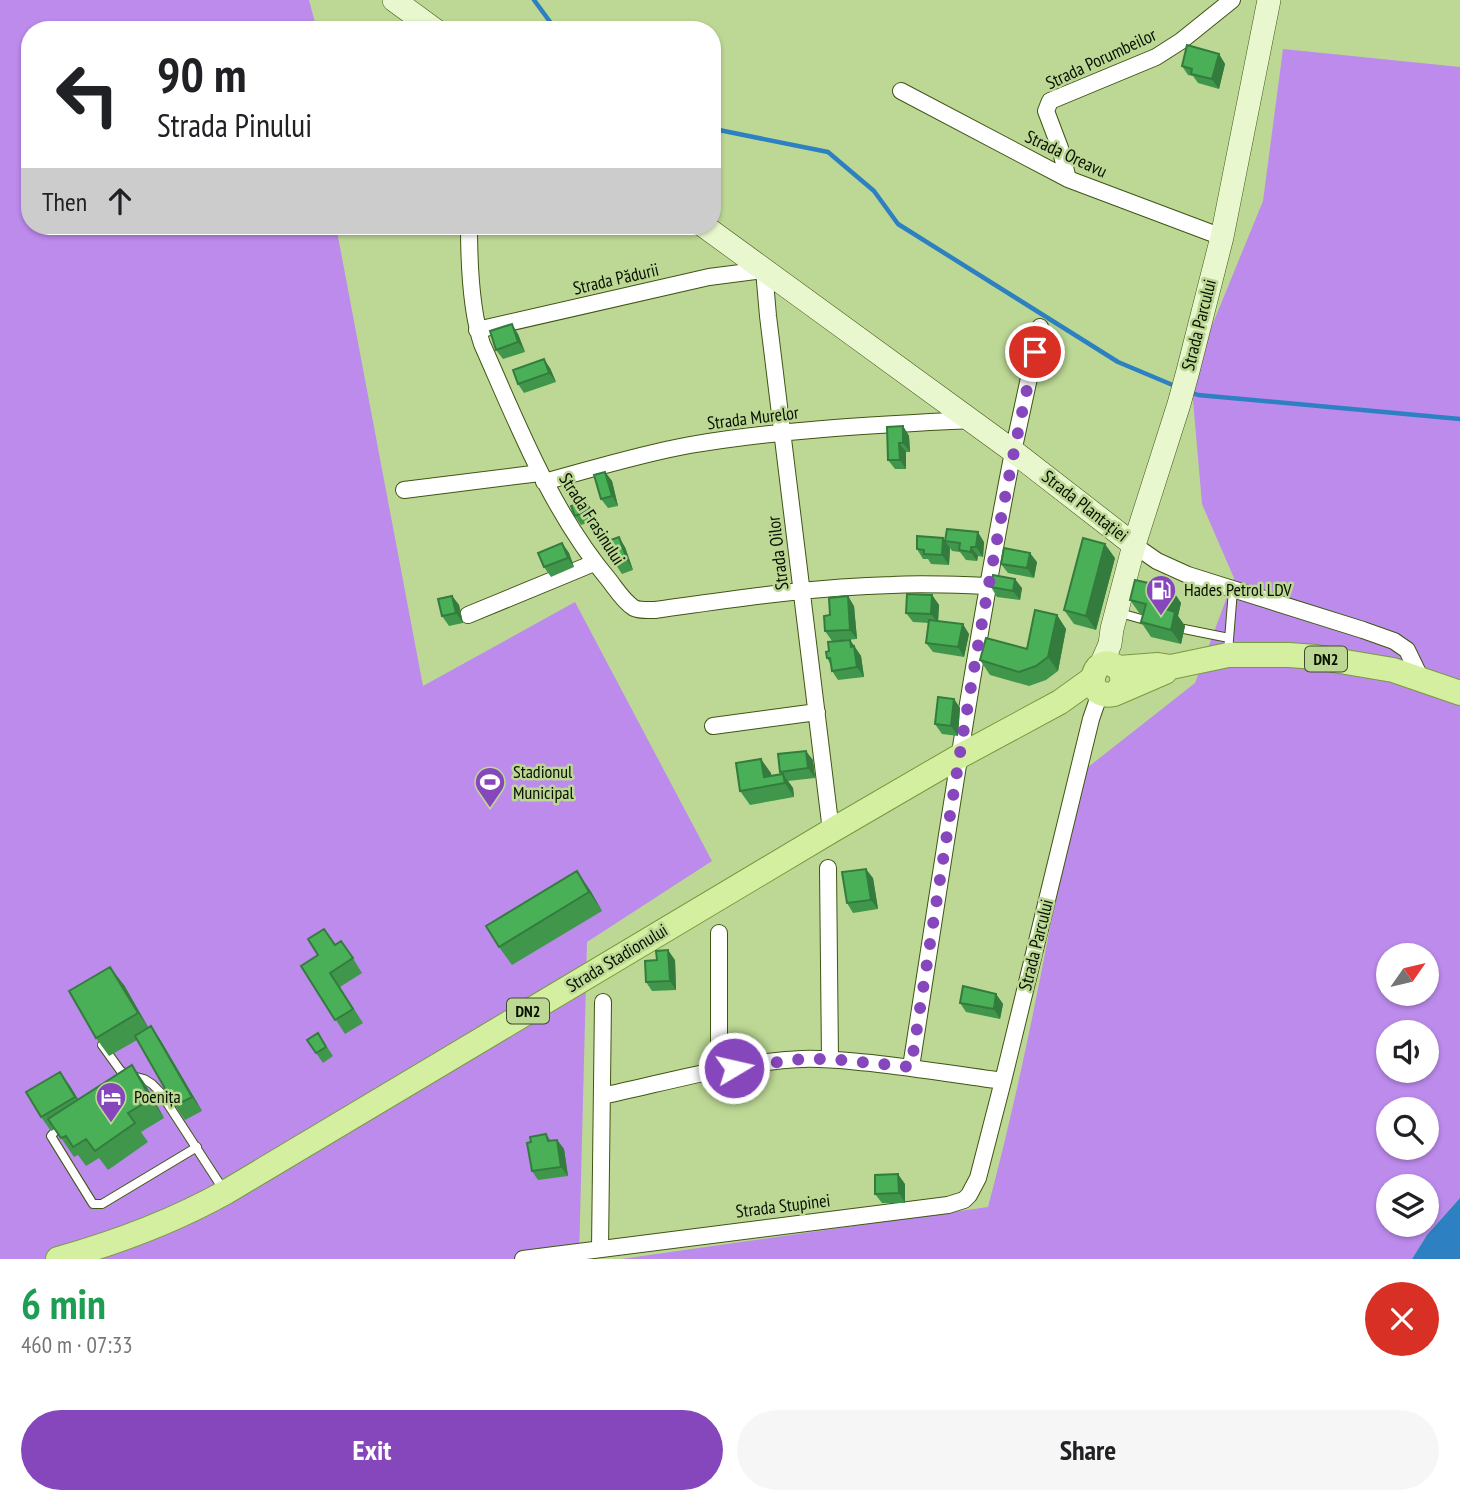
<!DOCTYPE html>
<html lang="en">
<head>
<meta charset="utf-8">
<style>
	:root { --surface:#fff; --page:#f6f6f6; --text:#202124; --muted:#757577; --accent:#8747bc }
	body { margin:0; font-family:"PT Sans Narrow",sans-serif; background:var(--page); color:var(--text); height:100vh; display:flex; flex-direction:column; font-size:26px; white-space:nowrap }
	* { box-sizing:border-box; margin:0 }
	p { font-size:23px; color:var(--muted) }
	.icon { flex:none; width:38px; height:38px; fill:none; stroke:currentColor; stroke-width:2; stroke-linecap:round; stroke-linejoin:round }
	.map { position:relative; height:1259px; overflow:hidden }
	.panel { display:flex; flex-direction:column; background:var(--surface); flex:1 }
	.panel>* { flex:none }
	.hud { position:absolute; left:21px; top:21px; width:700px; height:214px; border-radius:28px; box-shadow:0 2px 5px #0004; background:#fff; color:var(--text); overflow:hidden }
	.needle { width:46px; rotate:56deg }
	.fabs { position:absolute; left:1376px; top:943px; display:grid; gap:14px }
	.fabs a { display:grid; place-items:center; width:63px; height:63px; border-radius:50%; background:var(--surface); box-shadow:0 2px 5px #0004; font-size:35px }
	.pin { position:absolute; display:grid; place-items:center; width:60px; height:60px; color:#fff; margin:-30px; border:4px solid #fff; border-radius:50%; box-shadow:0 2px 7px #0007 }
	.me { position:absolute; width:77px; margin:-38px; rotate:81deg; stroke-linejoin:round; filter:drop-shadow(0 0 5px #0008) }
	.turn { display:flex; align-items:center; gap:24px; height:147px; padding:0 21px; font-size:32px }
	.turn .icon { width:91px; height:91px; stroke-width:2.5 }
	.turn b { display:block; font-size:49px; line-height:60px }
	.then { display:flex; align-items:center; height:66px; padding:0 21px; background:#0003; gap:14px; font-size:26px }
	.round { display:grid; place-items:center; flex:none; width:74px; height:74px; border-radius:37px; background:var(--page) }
	.headline { display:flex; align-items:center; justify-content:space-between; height:119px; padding:0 21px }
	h1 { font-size:42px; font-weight:700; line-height:52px; color:#1e9e55 }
	.cta { display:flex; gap:14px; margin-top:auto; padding:14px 21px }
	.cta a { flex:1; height:80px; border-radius:42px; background:var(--accent); color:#fff; font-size:28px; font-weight:700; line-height:80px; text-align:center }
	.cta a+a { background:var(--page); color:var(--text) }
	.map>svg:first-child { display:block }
</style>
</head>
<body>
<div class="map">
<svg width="1460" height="1259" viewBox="0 0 1460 1259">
	<rect width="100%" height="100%" fill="#bdd895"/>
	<!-- green -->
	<path fill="#bc8bec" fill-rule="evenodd" d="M0,0H309L317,30H30V226H336L423,686L575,602L712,861L587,942L579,1259H0Z
		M1283,49L1460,67V1198L1427,1235L1412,1259H621L988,1207C1026,1064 1052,920 1078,775L1195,683L1234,578L1202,504L1191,377L1263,201ZM1388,956H1426V994H1388ZM1388,1032H1426V1071H1388ZM1388,1110H1426V1148H1388ZM1388,1186H1426V1225H1388Z"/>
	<!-- water -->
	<path fill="#2d80c1" d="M1460,1198V1259H1412L1427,1235Z"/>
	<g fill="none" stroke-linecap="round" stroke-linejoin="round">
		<!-- stream -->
		<path stroke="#2d80c1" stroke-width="4.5" d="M534,0L556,30
			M712,126L719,130L828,152L874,191L898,224L1118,362L1175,386
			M1190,392L1198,395L1460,419"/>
		<!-- lane casing -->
		<g stroke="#3f5513" stroke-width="10">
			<path id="lane" d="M1120,613L1152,622
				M1184,629L1229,638
				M1228,652L1233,590
				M102,1045L120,1070L125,1074L144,1079L152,1084L160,1092L223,1189
				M63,1126L56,1130L51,1136L93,1204H102L197,1147"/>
		</g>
		<!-- street casing -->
		<g stroke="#3f5513" stroke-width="18">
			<path id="street" d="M901,91L1068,179L1222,237
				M1068,179L1060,148L1046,111L1050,101L1156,57L1181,41L1232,0
				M469,226C469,260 471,311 482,344C518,425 551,511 609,580C616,589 624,602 634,608C641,611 648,610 655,610C734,599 812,587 892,585C924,583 957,585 989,586
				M477,330L709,277L764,270L768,316L831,831
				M544,482C592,469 640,454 690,445C783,429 877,425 972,420
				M404,490L540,473
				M1134,545L1157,561L1188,575L1363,630L1394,641L1407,650L1421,679
				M468,615L594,563
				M713,726L817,712
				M828,868L830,1059
				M719,933V1071
				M911,1067C943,862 973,656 1013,452C1022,410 1031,369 1040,327
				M602,1096C668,1082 735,1062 802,1059C825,1058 848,1061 871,1063C915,1068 959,1075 1003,1081
				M600,1249L603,1002
				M523,1259L948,1205L964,1200L969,1195L978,1178L1003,1081L1091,719L1100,693"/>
		</g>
		<!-- secondary casing -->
		<g stroke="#3f5513" stroke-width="24">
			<path id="secondary" d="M394,0L435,30
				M704,226L1013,451L1134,545
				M1101,665L1110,644L1112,629L1134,545L1179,404L1188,371L1222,237L1269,0"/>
		</g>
		<!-- primary casing -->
		<g stroke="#789a3e" stroke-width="26">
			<path id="primary" d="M1119,668L1158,665L1171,667L1228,655H1289L1316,657L1393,670L1460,693
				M1117,692L1123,683L1121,671C1095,643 1077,701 1114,694L1165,672
				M58,1259C115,1243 174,1221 226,1192L831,831L960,756L1060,702L1092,679"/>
		</g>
		<!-- lane -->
		<use href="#lane" stroke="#fff" stroke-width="8"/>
		<!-- street -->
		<use href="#street" stroke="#fff" stroke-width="16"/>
		<!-- secondary -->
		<use href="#secondary" stroke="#e9f7cf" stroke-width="23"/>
		<!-- primary -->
		<use href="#primary" stroke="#d3ef9f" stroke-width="24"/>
	</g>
	<!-- wall -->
	<path fill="#40974c" d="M1219,54L1225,64L1219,89L1198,83L1193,76L1188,75L1182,66Z
		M556,226H580V229L559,230Z
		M518,334L525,352L503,359L496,350Z
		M550,368L556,382L524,393L518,384Z
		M903,426L909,436L910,452H906V469H895L888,460Z
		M605,472L612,481L618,506L608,508L601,499Z
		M586,501L592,510L596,520L581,525L575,516Z
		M945,541L984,542L983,557L978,556L977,561L966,560L960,552L952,551L950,548L949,565L931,564L928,559H923L917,549Z
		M562,543L569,553L574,567L551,577L544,567Z
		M625,547L633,570L622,574L610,556Z
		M1115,558L1096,630L1074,624L1064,610Z
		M1037,562L1034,578L1008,573L1001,564Z
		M991,587L1022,588L1020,600L997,597Z
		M1171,588L1181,603L1178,616L1185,626L1181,644L1151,637L1141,622L1143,615L1140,614L1130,600Z
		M932,595L939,605L938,621L969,634L964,657L933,652L926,643L929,623L913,622L906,613Z
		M452,596L459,605L463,623L449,626L442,616Z
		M854,606L857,639L832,641L825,631L830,615Z
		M1057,615L1066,629L1058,671L1046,680L1029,686L990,675L980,660L1027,649Z
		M850,640L861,656L864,677L838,680L832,671L831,665L827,658L829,651Z
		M954,699L960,708L958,736L942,734L935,724Z
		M813,760L815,778L788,781L793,788L794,797L750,805L740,791L771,773V776L781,774L780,772Z
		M873,878L878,909L853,913L847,903Z
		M590,890L602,911L512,965L499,947Z
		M335,945L351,955L362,973L340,987L363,1023L345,1034L301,966Z
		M675,960L676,990L652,991L646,982Z
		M124,985L148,1028L151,1026L161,1041L202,1111L185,1120L175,1106L137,1040L109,1056L96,1038Z
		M996,994L1003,1004L1000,1019L966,1012L960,1003Z
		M318,1033L333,1056L323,1063L307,1040Z
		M132,1065L145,1084L164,1118L141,1132L148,1142L108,1170L99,1158L86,1166L78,1155L74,1157L55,1129L51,1131L41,1117L70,1086L78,1099Z
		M546,1134L551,1141L557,1140L564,1149L568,1176L538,1180L532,1171L531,1142Z
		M905,1184V1203H882L875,1194Z"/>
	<!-- shaded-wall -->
	<path fill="#347b3e" d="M1219,54L1225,64L1219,89L1212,79Z
		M512,324L518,334L525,352L518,342Z
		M544,359L550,368L556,382L549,373Z
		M903,426L909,436L910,452L903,443Z
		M899,443L906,452V469L900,460Z
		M605,472L612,481L618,506L612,496Z
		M586,501L592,510L596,520L589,510Z
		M978,532L984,542L983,557L976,547Z
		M619,537L625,547L633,570L627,560Z
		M943,538L950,548L949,565L942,555Z
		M562,543L569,553L574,567L568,558Z
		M1105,544L1115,558L1096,630L1086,616Z
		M971,547L978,556L977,561L971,552Z
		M1030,553L1037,562L1034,578L1027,568Z
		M1015,579L1022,588L1020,600L1013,591Z
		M1171,588L1181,603L1178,616L1185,626L1181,644L1171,630L1166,609Z
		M932,595L939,605L938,623L931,614Z
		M452,596L459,605L463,623L456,613Z
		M848,596L854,606L857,639L850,630Z
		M1057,615L1066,629L1058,671L1048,657Z
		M963,624L969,634L964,657L958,647Z
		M850,640L861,656L864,677L857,667L851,647Z
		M954,699L960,708L958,736L951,726Z
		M806,751L813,760L815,778L808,768Z
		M761,759L771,773L773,785L764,777Z
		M783,774L793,788L794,797L785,783Z
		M866,869L873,878L878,909L871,900Z
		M577,871L590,890L602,911L589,892Z
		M668,950L675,960L676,990L670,981Z
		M110,967L124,985L151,1032L138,1013Z
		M996,994L1003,1004L1000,1019L994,1009Z
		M151,1026L161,1041L202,1111L192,1097Z
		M132,1065L145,1084L164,1118L151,1099Z
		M60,1072L70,1086L85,1111L75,1097Z
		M557,1140L564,1149L568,1176L561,1167Z
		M898,1174L905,1184V1203L899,1193Z"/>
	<!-- building -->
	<path fill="#4ab058" stroke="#347b3e" stroke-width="2" d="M1187,45L1219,54L1212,79L1191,74L1192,69L1182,66Z
		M512,324L518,342L496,350L490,331Z
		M544,359L549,373L518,384L513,370Z
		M903,426V443H899L900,460H888L887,427Z
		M605,472L612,496L601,499L594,475Z
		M586,501L589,510L575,516L571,506Z
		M947,529L978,532L976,547H971V552L959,550L960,543L945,541Z
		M917,536L943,538L942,555L924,554V550L917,549Z
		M619,537L627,560L616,564L612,555L610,556L605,542Z
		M1083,538L1105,544L1086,616L1064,610Z
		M562,543L568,558L544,567L538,553Z
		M1004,548L1030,553L1027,568L1001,564Z
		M993,575L1015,579L1013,591L991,587Z
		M1135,580L1171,588L1166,609L1175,612L1171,630L1141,622L1146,604L1130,600Z
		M907,594L932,595L931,614L906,613Z
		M452,596L456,613L442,616L438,599Z
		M848,596L850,630L825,631L824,616L830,615L829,598Z
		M1035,610L1057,615L1048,657L1036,666L1019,672L980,660L986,638L1027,649Z
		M929,620L963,624L958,647L926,643Z
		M850,640L851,647L854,646L857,667L832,671L830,658H827L826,652L829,651L828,642Z
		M938,697L954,699L951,726L935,724Z
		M806,751L808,768L780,772L778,754Z
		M761,759L764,777L783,774L785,783L740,791L736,763Z
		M866,869L871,900L847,903L842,872Z
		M577,871L589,892L499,947L486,926Z
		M324,929L335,945L341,941L353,958L330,973L353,1009L335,1020L301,966L318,955L308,939Z
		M668,950L670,981L646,982L645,961L657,960L656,951Z
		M110,967L138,1013L96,1038L69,991Z
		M963,986L996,994L994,1009L960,1003Z
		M151,1026L192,1097L175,1106L135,1036Z
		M318,1033L326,1047L316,1053L307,1040Z
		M132,1065L151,1099L128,1113L135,1123L95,1151L86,1139L73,1147L66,1136L61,1138L48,1119Z
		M60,1072L75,1097L41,1117L26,1092Z
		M546,1134L548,1141L557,1140L561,1167L532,1171L527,1143L531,1142L530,1137Z
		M898,1174L899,1193L875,1194V1175Z"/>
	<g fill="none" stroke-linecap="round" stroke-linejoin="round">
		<!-- route -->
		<path stroke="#8747bc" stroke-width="12" stroke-dasharray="0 21.6" d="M734,1068L802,1059H830L911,1067C948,828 983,588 1035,352"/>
	</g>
	<!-- icons -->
	<defs>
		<g id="fuel-pin" transform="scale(1.575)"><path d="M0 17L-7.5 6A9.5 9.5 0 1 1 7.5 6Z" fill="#8747bc" stroke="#bdd895"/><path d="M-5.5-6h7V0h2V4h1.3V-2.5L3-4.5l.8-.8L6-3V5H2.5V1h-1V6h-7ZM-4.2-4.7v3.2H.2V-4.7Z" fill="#fff"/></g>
		<g id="stadium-pin" transform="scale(1.575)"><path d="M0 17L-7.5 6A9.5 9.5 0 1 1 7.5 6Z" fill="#8747bc" stroke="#bdd895"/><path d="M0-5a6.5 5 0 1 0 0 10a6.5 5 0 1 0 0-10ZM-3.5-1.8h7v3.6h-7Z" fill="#fff"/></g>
		<g id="hotel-pin" transform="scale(1.575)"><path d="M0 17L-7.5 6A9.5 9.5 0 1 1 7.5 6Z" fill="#8747bc" stroke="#bdd895"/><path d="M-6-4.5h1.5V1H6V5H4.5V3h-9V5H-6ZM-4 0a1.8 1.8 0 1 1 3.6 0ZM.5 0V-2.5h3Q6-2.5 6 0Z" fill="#fff"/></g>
	</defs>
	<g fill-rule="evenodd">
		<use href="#fuel-pin" x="1161" y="590"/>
		<use href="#stadium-pin" x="490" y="782"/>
		<use href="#hotel-pin" x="111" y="1097"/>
	</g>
	<g text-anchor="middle" stroke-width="5" stroke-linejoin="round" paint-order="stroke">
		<!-- shield labels -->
		<g fill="#bdd895" stroke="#3e4c2d" stroke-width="2">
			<rect x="1305" y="646.5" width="42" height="25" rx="5"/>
			<rect x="507" y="998.5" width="42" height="25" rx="5"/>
		</g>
		<g font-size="16" font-weight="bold" fill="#081000">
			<text x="1326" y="665">DN2</text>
			<text x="528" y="1017">DN2</text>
		</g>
		<!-- street labels -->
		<g font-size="18" fill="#081000" stroke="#bdd895">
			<text transform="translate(1101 59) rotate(-25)" y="6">Strada Porumbeilor</text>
			<text transform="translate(1066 154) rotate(25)" y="6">Strada Oreavu</text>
			<text transform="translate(616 279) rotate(-13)" y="6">Strada Pădurii</text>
			<text transform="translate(1199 325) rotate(-76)" y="6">Strada Parcului</text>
			<text transform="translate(753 418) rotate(-7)" y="6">Strada Murelor</text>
			<text transform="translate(1085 506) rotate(38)" y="6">Strada Plantației</text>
			<text transform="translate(592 519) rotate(57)" y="6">Strada Frasinului</text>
			<text transform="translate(778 553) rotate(-97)" y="6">Strada Oilor</text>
			<text transform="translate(1036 945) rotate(-76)" y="6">Strada Parcului</text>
			<text transform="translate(617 958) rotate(-31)" y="6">Strada Stadionului</text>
			<text transform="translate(783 1206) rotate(-7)" y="6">Strada Stupinei</text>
		</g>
		<!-- poi labels -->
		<g font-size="18" fill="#081000" stroke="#bdd895" text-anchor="start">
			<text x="1184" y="596">Hades Petrol LDV</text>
			<text x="513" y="778">Stadionul<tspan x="513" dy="21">Municipal</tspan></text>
			<text x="134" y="1103">Poenița</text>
		</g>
	</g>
</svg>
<div class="fabs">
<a><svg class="needle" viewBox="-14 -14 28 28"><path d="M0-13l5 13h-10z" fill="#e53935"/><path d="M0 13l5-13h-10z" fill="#757577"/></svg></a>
<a><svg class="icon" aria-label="sound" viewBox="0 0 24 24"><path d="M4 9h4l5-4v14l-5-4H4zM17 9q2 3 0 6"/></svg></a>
<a><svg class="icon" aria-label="search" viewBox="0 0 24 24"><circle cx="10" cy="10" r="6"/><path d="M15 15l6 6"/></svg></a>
<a><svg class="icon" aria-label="layers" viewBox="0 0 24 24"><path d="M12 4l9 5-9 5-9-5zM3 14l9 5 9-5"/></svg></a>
</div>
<div class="pin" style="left:1035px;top:352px;background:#d93025"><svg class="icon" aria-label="arrive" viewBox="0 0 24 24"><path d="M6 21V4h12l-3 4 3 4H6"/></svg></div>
<svg class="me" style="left:734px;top:1068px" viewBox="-20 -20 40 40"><circle r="17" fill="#8747bc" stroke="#fff" stroke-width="3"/><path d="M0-11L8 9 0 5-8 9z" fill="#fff"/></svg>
<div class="hud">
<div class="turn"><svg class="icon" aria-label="left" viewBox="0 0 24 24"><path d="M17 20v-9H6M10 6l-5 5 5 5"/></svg><div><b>90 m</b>Strada Pinului</div></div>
<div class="then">Then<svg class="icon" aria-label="ahead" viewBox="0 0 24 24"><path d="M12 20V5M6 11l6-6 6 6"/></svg></div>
</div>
</div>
<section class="panel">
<div class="headline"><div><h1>6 min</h1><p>460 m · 07:33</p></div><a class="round" style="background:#d93025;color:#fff"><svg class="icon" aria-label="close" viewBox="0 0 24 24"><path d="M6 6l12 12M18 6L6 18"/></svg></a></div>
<div class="cta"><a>Exit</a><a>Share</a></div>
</section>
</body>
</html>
